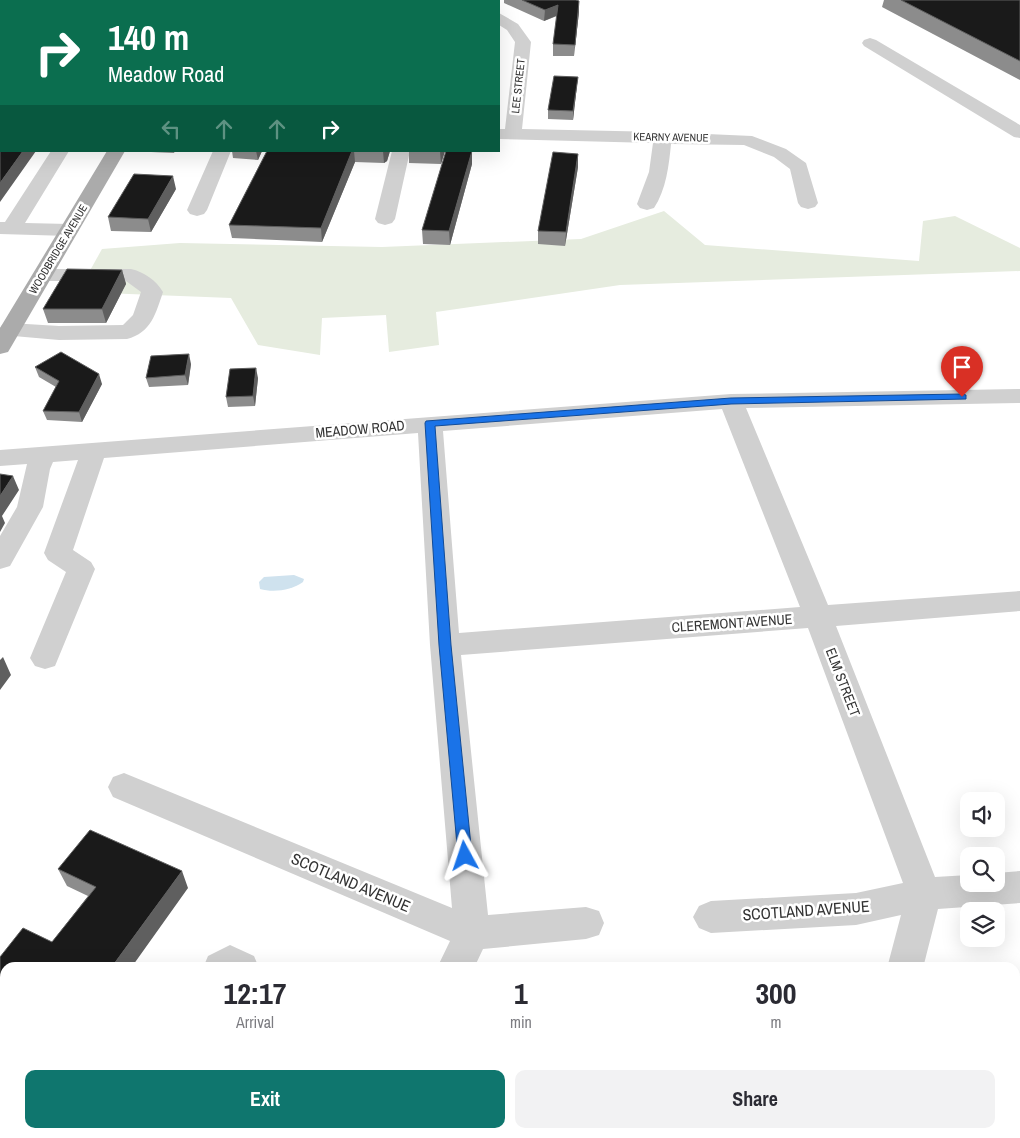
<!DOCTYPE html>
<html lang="en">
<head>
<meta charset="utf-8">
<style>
	:root { --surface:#fff; --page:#f2f2f3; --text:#2b2b33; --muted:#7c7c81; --accent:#0f766e }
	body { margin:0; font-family:"Archivo Narrow",sans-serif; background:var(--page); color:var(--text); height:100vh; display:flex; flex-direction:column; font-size:19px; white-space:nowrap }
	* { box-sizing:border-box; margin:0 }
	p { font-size:16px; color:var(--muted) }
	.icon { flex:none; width:28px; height:28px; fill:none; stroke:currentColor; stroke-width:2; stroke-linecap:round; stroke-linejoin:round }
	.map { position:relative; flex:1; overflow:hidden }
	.panel { position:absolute; left:0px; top:962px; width:1020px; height:176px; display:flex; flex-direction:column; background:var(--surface); border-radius:15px 15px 0 0; box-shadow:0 5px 20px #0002 }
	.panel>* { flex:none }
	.hud { position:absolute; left:0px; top:0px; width:500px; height:152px; box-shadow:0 5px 20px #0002; background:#0b6e4f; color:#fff; overflow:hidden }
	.tools { position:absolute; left:960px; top:792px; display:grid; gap:10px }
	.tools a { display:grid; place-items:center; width:45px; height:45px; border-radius:10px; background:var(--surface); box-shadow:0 5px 20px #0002; font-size:25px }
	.pin { position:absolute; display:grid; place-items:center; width:42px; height:42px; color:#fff; margin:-51px -21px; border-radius:50% 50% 50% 0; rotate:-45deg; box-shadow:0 0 5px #0007 }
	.pin .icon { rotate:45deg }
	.me { position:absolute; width:55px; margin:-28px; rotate:355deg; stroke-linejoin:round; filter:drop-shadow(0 0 4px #0008) }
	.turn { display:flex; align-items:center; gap:18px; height:105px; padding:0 25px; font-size:22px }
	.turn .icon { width:65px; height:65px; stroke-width:2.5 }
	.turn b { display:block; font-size:35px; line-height:42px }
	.lanes { display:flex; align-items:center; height:48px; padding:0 25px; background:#0003; justify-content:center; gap:25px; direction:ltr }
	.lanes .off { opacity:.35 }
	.eta { display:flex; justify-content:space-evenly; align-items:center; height:85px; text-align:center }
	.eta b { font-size:30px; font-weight:700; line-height:35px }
	.primary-button { display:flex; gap:10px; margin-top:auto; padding:10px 25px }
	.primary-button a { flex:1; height:58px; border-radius:10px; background:var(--accent); color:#fff; font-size:20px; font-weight:700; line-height:58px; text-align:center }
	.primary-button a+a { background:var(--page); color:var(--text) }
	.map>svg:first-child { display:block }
</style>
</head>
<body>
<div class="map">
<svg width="1020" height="1138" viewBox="0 0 1020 1138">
	<rect width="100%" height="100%" fill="#fff"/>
	<!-- green -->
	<path fill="#e6ecdf" d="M664,211L705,245L919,261L923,221L955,216L1020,248V271L620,285L436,312L439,345L389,352L386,315L322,318L320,355L258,345L231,298L78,292L102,249L180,243L382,247L581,239Z"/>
	<!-- water -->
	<path fill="#cfe2ee" d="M294,575L304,579L303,582C292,590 274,593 260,589L259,582L264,577Z"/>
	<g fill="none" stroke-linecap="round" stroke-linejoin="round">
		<!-- minor -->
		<path fill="#d0d0d0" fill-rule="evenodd" d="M218,0H287V1H218Z
			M499,13L518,24L531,42L522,129L662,132L752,136L786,149L806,163L818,203L815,207L808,209L801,207L798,203L790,169L774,157L744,145L671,144C669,165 666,190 654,208L647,210L640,208L637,204L649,172L653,143L499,139V129H505L515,42L507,30L499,25Z
			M0,30H1V40H0Z
			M870,38L876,40L1020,125V138L1014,137L864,46L862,43L864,40Z
			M0,73H1V83H0Z
			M51,151H69L25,223L69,224L76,226L79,230L76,234L69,236L0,234V222H5Z
			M213,151H231L207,210L204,214L197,216L190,214L187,210Z
			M392,151H410L395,219L392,223L385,225L378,223L375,219Z
			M43,269H131C144,272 156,280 163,292C156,313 151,333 127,339L59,340L2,335L0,328L2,325L10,323L59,326L123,325L133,315L141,292L126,281H43L36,279L33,275L36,271Z
			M1020,389V403L746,408L828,605L1020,591V611L836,626L935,877L969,875V884H996V873L1020,871V903L938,909L923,968H887L901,915L856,925L711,933L699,928L693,917L699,906L711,901L856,893L903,883L808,628L461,655L488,915L586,907L599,911L604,923L599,935L586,939L483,949L474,968H437L450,941L113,797L108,787L113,777L124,773L452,908L430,645L418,433L104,458L73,550L91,562L95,569L55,666L45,669L35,666L30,658L66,572L48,560L44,553L78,460L53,462L50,469L43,507L10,566L0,569V536L17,507L27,464L0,466V450L731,394ZM722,409L800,607L459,633L443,431Z
			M230,945L254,956L259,968H203L208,956Z
			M50,1134H92L90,1138H48Z
			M175,1134H216L214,1138H173Z
			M356,1134H396L394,1138H354Z
			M844,1134H884L883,1138H843Z"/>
		<!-- major -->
		<path fill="#ababab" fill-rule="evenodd" d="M198,0H212V1H198Z
			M107,151H125L11,347L8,352L0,354V328Z"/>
	</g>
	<!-- wall -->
	<path fill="#8c8c8c" d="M0,0H60L59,1H1V25H0Z
		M504,0H576L579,12L574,56H553V44L557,16L544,21L504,3Z
		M884,0H1020V80L882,7Z
		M578,77L577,85L573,120L548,119V110Z
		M151,151H175L174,153L151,152Z
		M232,151H262L258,160L233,158Z
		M267,151H390L387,161L384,163L355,162L322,242L232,238L229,225Z
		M409,151H445L441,164L409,163Z
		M472,151V164L450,245L423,244L422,230Z
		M578,154V167L565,246L538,244V231Z
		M176,189L151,232L111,231L108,217Z
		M122,270L126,284L106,323H48L43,309Z
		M191,364L188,385L149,387L146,378Z
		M35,367L102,384L82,422L47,420L43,411L56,387L39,377Z
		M258,378L255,406L228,407L226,397Z
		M58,869L188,888L5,968V1064L0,1061V957L52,942L88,896L67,886Z"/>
	<!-- shaded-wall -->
	<path fill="#5f5f5f" d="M37,0H51V1H36Z
		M579,1V12L574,56Z
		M558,5V15L544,21L545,10Z
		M578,77L577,85L573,120V111Z
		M23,151H36L0,202V183Z
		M256,151H262L258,160Z
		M352,151H354L355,162L322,242L321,228Z
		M383,151H390L387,161L384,163Z
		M440,151H445L441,164Z
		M472,151V164L450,245L449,231Z
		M578,154V167L565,246L566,232Z
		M173,176L176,189L151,232L148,219Z
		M122,270L126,284L106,323L102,309Z
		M189,354L191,364L188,385L185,375Z
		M256,368L258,378L255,406L253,396Z
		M99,374L102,384L82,422L79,412Z
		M13,476L19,490L2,516L5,523L0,532V496Z
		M3,657L11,675L0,690V660Z
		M182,871L188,888L131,968H111Z"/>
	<!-- building -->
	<path fill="#1a1a1a" stroke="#5f5f5f" d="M0,0H37L36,1H1V10H0Z
		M321,0H391V1H320Z
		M522,0H576L579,1L575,45L553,44L558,5L545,10Z
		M901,0H1020V61Z
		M554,76L578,77L573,111L548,110Z
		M1,133V151H23L0,183V134Z
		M267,151H352L321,228L229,225Z
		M446,151H472L449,231L422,230Z
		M553,152L578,154L566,232L538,231Z
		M134,174L173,176L148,219L108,217Z
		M67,269L122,270L102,309H43Z
		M61,352L99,374L79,412L43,411L59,381L35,367Z
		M189,354L185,375L146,378L151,356Z
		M256,368L253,396L226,397L230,369Z
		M0,474L13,476L0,496Z
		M90,830L182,871L111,968H5V1055L0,1052V957L23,928L52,942L96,887L58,869Z"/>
	<!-- route -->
	<path fill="#1a73e8" stroke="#114b97" d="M962,394L966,395V399L731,404L435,426L451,645L472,856L470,861L465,862L460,861L458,856L439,645L425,423L426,421L731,398Z"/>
	<g text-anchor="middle" stroke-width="5" stroke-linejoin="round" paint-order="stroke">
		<!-- far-street labels -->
		<g font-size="11" fill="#333" stroke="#fff">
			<text transform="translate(518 86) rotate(-84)" y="4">LEE STREET</text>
			<text transform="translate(671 137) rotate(1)" y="4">KEARNY AVENUE</text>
			<text transform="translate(58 249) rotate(-59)" y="4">WOODBRIDGE AVENUE</text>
		</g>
		<!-- street labels -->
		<g font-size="14" fill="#333" stroke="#fff">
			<text transform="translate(360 429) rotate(-5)" y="5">MEADOW ROAD</text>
			<text transform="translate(732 623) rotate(-4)" y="5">CLEREMONT AVENUE</text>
			<text transform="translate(843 682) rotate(69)" y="5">ELM STREET</text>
		</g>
		<!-- near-street labels -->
		<g font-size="16" fill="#333" stroke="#fff">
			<text transform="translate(351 882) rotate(23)" y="6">SCOTLAND AVENUE</text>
			<text transform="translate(806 910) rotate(-4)" y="6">SCOTLAND AVENUE</text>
		</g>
	</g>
</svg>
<div class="tools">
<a><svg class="icon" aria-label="sound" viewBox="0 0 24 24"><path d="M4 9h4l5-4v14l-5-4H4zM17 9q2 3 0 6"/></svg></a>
<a><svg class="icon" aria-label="search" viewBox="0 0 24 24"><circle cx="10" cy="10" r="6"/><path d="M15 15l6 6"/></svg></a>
<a><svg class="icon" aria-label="layers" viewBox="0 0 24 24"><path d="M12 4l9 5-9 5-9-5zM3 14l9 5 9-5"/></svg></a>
</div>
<div class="pin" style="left:962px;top:397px;background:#d93025"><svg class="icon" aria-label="arrive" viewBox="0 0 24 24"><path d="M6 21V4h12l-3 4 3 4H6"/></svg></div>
<svg class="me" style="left:465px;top:856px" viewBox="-20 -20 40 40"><path d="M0-17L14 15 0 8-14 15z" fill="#1a73e8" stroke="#fff" stroke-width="4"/></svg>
<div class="hud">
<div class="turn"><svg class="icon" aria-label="right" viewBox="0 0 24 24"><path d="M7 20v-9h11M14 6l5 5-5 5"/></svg><div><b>140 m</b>Meadow Road</div></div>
<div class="lanes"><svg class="icon off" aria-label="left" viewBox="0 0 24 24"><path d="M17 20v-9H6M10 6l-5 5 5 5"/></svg><svg class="icon off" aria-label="ahead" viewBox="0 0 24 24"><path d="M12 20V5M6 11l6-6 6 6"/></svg><svg class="icon off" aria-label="ahead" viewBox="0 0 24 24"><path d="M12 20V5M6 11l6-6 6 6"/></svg><svg class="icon" aria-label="right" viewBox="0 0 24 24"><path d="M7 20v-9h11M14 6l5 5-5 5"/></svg></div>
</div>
<section class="panel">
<div class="eta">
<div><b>12:17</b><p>Arrival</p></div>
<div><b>1</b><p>min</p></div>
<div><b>300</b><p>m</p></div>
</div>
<div class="primary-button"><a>Exit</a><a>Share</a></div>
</section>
</div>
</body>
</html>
